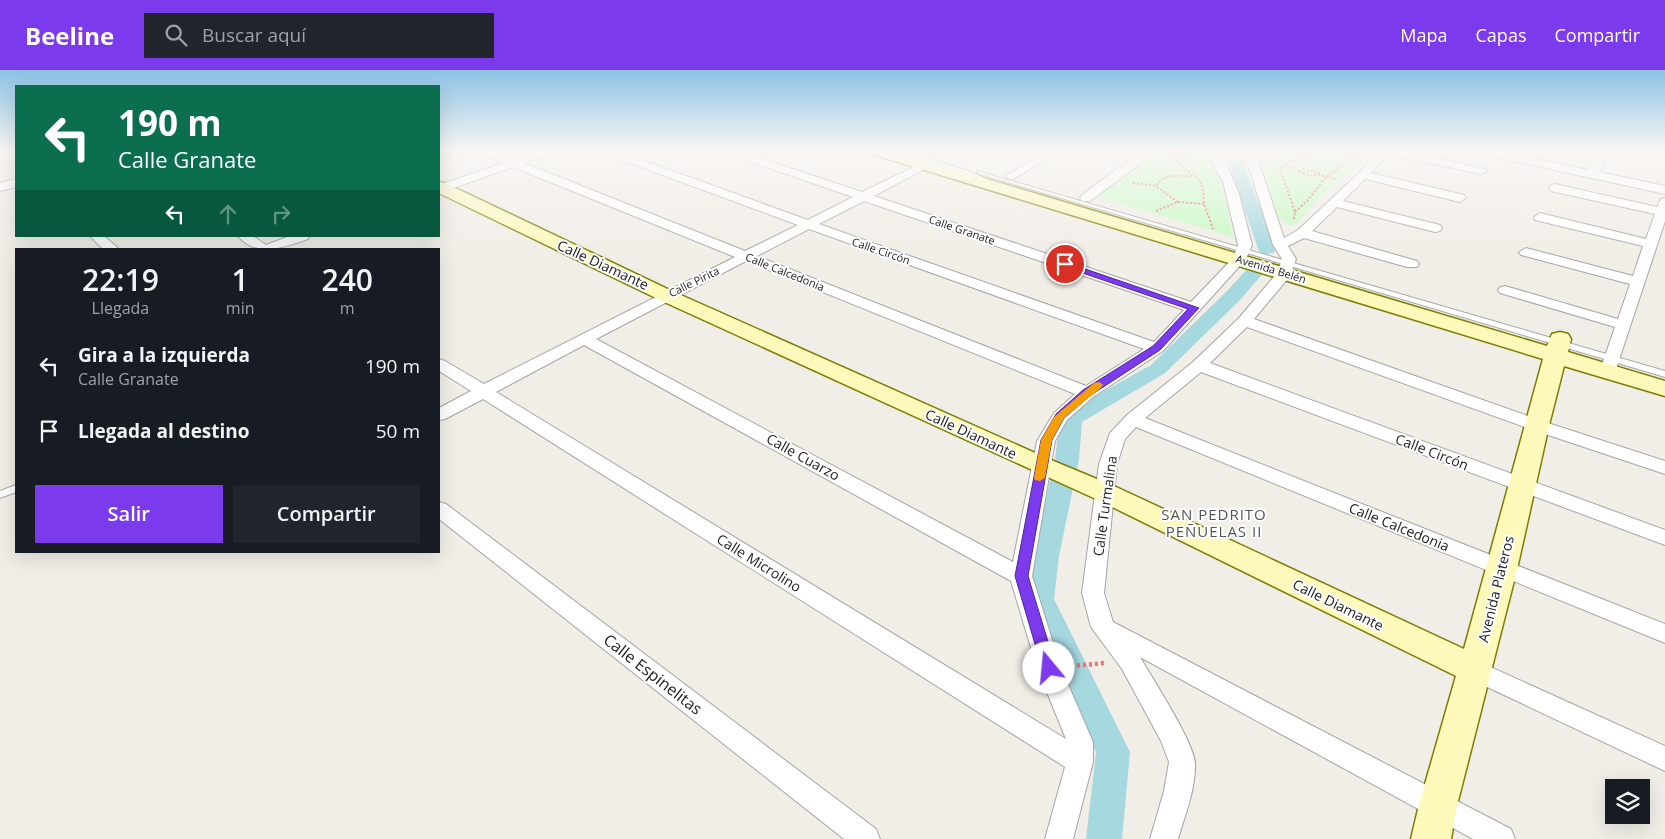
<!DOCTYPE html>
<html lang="es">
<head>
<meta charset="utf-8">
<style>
	:root { --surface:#171b24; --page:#20242c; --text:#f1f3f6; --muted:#9ea1a6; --accent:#7c3aed }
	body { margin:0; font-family:"Open Sans",sans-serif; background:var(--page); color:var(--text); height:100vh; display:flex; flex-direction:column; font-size:19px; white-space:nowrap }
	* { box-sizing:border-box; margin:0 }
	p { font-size:16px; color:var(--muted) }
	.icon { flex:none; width:28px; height:28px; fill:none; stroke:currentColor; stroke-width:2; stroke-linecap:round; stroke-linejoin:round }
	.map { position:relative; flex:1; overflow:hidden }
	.details { position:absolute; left:15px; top:178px; width:425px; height:305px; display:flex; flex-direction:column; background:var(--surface); border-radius:0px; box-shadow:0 5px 20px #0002 }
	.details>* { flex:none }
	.banner { position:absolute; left:15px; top:15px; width:425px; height:152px; border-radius:0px; box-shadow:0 5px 20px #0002; background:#0b6e4f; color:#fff; overflow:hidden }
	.buttons { position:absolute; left:1605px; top:709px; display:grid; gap:10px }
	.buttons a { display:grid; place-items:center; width:45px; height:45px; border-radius:0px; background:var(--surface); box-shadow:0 5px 20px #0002; font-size:25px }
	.pin { position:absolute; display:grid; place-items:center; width:42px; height:42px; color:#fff; margin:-21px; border:2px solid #fff; border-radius:50%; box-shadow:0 1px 5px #0007 }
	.me { position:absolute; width:55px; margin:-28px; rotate:343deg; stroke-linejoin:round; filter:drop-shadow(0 0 4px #0008) }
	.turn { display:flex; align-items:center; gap:18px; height:105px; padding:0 20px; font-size:22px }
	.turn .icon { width:65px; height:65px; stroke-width:2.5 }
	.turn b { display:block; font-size:35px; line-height:42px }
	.lanes { display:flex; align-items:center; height:48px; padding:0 20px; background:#0003; justify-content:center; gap:25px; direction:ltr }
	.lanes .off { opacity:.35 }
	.eta { display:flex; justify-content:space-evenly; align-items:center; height:85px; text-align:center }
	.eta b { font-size:30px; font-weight:600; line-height:35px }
	.primary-button { display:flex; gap:10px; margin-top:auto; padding:10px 20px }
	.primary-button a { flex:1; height:58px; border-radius:0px; background:var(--accent); color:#fff; font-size:20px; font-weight:600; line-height:58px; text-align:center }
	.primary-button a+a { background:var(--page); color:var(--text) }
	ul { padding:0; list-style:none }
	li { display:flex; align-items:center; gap:15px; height:65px; padding:0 20px }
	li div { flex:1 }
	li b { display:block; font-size:19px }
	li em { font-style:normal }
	header { display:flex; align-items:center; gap:30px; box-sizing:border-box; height:70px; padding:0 25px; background:var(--accent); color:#fff }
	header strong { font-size:24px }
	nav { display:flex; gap:28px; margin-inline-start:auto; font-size:18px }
	.search { width:350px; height:45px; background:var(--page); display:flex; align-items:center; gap:12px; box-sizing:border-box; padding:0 18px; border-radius:0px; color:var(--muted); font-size:19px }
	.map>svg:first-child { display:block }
</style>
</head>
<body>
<header>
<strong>Beeline</strong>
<div class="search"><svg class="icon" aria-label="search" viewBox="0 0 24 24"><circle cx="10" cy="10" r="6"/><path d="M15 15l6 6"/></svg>Buscar aquí</div>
<nav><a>Mapa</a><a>Capas</a><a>Compartir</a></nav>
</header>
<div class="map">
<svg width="1665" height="769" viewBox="0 0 1665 769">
	<rect width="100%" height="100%" fill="#f1ede7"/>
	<!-- park -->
	<path fill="#c5fbc4" d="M1158,81H1203L1216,88L1233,167L1096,126L1117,108Z
		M1287,81H1368L1349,103L1317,130L1297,154L1289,156L1278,146L1264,99L1265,93Z"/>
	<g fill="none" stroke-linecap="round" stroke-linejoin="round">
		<!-- canal -->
		<path fill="#a6d8e0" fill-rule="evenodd" d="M1249,81H1266C1261,88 1253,91 1245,89L1243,86Z
			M1236,89L1241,90L1243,93L1276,179L1273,183L1267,184L1261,183L1258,179L1229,93L1231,90Z
			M1258,193L1264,194L1267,198L1264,202L1241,229L1165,303L1082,352L1079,389L1059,486L1054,529L1130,682L1122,769H1086L1096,682L1026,529L1033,486L1055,389L1060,349L1063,344L1151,295L1227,221L1252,194Z"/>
		<!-- lane casing -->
		<g stroke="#a5a5a5" stroke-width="2">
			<path id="lane" d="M889,81H898L966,100L989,110L984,111L962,102Z
				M977,101L1665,301V307L977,103Z
				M16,415V422L0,428V421Z"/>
		</g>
		<!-- street casing -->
		<g stroke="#a5a5a5" stroke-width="2">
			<path id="street" d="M478,81H492L514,89L539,81H554L553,83L524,93L745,181L798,155L603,83L602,81H617L808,150L853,127L725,83L724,81H739L862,122L924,92L928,93L930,95L928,97L874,126L1191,232L1233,188L1238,175L1223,112L1212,92L1202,81H1214L1229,100L1239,124L1252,175L1246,189L1163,281L1093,327L1067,350L1055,371L1032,506L1061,598L1093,672V692L1073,769H1045L1065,697L483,329L445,349L439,350V338L471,321L439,301V289L445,291L484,314L735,187L513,97L439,123V115L503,93L479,83ZM864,131L1184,240L1154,272L819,154ZM809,159L1144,279L1086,316L757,186ZM746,191L1075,324L1054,343L1037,371L1013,492L596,269ZM584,275L1011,511L1037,598L1066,669L496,322Z
				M939,81H953L943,87H935L933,85Z
				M1144,81H1157L1090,131H1082L1080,128L1082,125L1111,103Z
				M1232,81H1245L1254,87L1268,81H1282L1259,93L1284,168L1298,160L1359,103L1378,81H1404L1485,99L1487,101L1485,103L1481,104L1388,84L1371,103L1464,125L1466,128L1460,132L1365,109L1343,131L1440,155L1442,158L1440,161L1435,162L1337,137L1312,161L1417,191L1419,194L1417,197H1407L1304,168L1288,176L1296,189L1290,206L1254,249L1542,351L1665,391V404L1530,359L1247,257L1210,293L1665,460V475L1201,302L1145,348L1665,554V573L1136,357L1125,369L1117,394L1104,523L1113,552L1511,759L1515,769H1473L1140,587C1152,608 1194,672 1195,693C1196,718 1185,745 1178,769H1150L1164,721L1169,692L1161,671L1122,599L1091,557L1082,523L1099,394L1110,363L1127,345L1193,292L1239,248L1278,202L1282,189L1273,175L1248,94Z
				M1476,81H1497L1588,100L1600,81H1610L1599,102L1665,116V124L1482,84Z
				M1038,87L1044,90L1042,92L1015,108L1011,110L1005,106Z
				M16,109V117L0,121V113Z
				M1555,114L1657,137L1661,129L1665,128V151L1614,305H1602L1600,301L1615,257L1500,223L1498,220L1500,217L1505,216L1618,249L1630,214L1521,185L1519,182L1526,178L1633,206L1643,176L1535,150L1534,147L1540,143L1646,169L1655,144L1551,121L1549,118L1551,115Z
				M90,166H104L119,179H103Z
				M238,166H253L266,175L290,166H309L308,169C285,177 256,188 238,166Z
				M439,432L446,434L876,759L880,769H844L439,449Z
				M1475,590L1665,676V701L1466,607L1463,600L1466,593Z"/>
		</g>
		<!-- secondary casing -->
		<g stroke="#7c7e01" stroke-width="3">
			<path id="secondary" d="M869,81H893L1547,276L1552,264L1560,262L1568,264L1571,269L1568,282L1665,311V326L1564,296L1549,355L1517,499L1457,735L1451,769H1411L1419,735L1456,606L1096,429L660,230L439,123V112L445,113L674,222L1051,390L1116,417L1464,579L1543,289L872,84Z"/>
		</g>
		<!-- path-far1 -->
		<path stroke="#fe6c6b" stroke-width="2" stroke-dasharray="2 2" stroke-linecap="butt" d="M1181,81V96L1200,111L1203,118L1204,134L1213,159
			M1346,81L1359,86
			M1166,84L1181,94
			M1180,87L1193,86
			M1286,94L1299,100
			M1303,99L1319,103L1313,106L1298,102Z
			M1318,105L1337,109
			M1133,113L1156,116
			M1178,132L1156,116C1164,103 1179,106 1192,106
			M1156,141L1178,132L1204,134
			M1295,142L1308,130L1326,107L1352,88L1351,84
			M1294,149L1295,142L1280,99L1288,92L1316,81"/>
		<!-- path -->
		<path stroke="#fe6c6b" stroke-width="4.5" stroke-dasharray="3 3" stroke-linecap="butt" d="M1071,596L1105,593"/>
		<!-- lane -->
		<use href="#lane" fill="#fff" fill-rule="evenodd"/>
		<!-- street -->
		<use href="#street" fill="#fff" fill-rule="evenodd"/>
		<!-- secondary -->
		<use href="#secondary" fill="#fcf9bb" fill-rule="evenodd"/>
	</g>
	<!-- sky -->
	<linearGradient id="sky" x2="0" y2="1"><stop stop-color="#8dc2e5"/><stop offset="0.43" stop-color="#f9f7f4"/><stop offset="1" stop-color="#f9f7f4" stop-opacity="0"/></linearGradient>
	<rect width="1665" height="188" fill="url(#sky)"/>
	<!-- route -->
	<path fill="#7c3aed" stroke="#51269a" d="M1065,192L1199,238L1160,280L1091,325L1064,348L1052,370L1028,506L1056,598L1054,602L1049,604L1044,602L1042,598L1015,506L1041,370L1056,344L1083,320L1153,276L1188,239L1062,196L1061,194Z"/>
	<!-- slow -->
	<path fill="#f59e0b" d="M1098,312L1101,313L1103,315L1101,318L1064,348L1052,370L1045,408L1040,411L1035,410L1034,408L1041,370L1054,347L1094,313Z"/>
	<g text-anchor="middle" stroke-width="4" stroke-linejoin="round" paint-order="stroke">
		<!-- far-street labels -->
		<g font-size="11" fill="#212121" stroke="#fff">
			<text transform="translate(962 160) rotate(19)" y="4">Calle Granate</text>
			<text transform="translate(881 181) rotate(19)" y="4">Calle Circón</text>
			<text transform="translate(1271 199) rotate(17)" y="4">Avenida Belén</text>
			<text transform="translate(785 202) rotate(22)" y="4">Calle Calcedonia</text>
			<text transform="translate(694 212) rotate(-26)" y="4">Calle Pirita</text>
		</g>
		<!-- street labels -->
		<g font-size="14" fill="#212121" stroke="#fff">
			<text transform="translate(603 195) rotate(25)" y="5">Calle Diamante</text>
			<text transform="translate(971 364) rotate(25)" y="5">Calle Diamante</text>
			<text transform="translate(1432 382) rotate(21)" y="5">Calle Circón</text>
			<text transform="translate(803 387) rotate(29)" y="5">Calle Cuarzo</text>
			<text transform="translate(1105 436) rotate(-82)" y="5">Calle Turmalina</text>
			<text transform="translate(1399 457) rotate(22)" y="5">Calle Calcedonia</text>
			<text transform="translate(759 493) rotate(32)" y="5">Calle Microlino</text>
			<text transform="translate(1496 519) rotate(-76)" y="5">Avenida Plateros</text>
			<text transform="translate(1338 535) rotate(26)" y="5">Calle Diamante</text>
		</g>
		<!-- neighbourhood labels -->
		<g font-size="15" letter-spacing="1" fill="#545454" stroke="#fff">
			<text x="1214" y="450">SAN PEDRITO<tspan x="1214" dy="17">PEÑUELAS II</tspan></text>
		</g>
		<!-- near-street labels -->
		<g font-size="16" fill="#212121" stroke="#fff">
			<text transform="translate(653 604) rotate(38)" y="6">Calle Espinelitas</text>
		</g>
	</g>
</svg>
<div class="buttons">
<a><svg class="icon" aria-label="layers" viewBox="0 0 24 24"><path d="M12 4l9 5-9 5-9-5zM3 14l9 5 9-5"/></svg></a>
</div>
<div class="pin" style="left:1065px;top:194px;background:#d93025"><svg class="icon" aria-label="arrive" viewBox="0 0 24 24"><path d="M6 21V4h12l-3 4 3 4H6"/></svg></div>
<svg class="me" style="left:1049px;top:598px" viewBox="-20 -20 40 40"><circle r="19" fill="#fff"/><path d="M0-13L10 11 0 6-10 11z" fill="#7c3aed"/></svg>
<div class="banner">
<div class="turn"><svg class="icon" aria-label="left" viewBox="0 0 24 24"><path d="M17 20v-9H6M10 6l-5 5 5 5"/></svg><div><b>190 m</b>Calle Granate</div></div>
<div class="lanes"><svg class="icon" aria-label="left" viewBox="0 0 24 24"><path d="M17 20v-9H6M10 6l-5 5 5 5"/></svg><svg class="icon off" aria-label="ahead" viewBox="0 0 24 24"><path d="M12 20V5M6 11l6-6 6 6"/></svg><svg class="icon off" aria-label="right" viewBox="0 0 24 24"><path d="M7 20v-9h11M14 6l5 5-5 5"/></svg></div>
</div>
<section class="details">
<div class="eta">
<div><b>22:19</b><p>Llegada</p></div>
<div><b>1</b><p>min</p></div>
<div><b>240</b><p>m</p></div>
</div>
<ul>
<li><svg class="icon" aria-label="left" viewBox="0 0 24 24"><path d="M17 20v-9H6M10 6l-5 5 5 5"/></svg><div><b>Gira a la izquierda</b><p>Calle Granate</p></div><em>190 m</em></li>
<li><svg class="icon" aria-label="arrive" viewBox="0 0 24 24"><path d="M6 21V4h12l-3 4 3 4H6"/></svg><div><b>Llegada al destino</b></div><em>50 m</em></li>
</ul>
<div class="primary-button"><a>Salir</a><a>Compartir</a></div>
</section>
</div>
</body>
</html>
